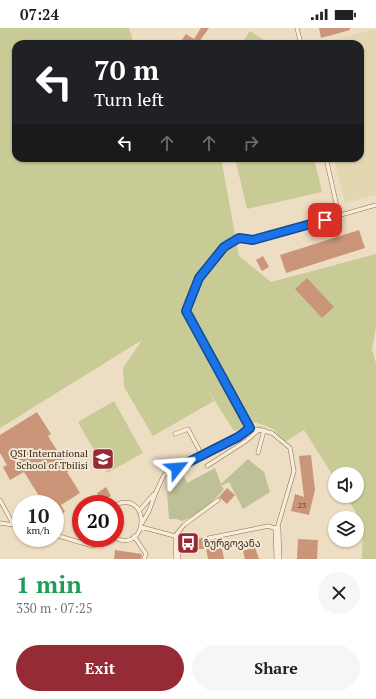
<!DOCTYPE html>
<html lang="en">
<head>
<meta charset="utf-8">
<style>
	:root { --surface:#fff; --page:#f6f6f6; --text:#202124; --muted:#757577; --accent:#952b35 }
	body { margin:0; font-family:"PT Serif","Noto Sans Georgian",serif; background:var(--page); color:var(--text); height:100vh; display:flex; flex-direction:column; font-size:15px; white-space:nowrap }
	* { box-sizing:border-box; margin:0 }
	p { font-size:13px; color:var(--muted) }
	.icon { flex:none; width:22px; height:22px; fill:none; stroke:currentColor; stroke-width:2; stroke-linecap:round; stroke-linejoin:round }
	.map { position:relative; height:531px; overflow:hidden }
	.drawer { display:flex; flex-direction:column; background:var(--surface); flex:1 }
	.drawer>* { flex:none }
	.banner { position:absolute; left:12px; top:12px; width:352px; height:122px; border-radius:12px; box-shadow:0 1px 3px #0004; background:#202124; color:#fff; overflow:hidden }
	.buttons { position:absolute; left:328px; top:439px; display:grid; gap:8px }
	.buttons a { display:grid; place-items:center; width:36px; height:36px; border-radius:50%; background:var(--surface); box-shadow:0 1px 3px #0004; font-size:20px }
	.speed { position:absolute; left:12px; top:467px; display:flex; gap:8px; font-size:20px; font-weight:700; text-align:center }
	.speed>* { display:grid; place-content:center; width:52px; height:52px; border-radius:50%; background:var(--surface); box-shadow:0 1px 3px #0004; line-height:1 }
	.speed small { font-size:10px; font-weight:400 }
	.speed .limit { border:6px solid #d22; background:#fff; color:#111 }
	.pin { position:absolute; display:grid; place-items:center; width:34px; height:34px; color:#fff; margin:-17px; border-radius:8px; box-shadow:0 2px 6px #0006 }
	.me { position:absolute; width:44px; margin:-22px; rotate:62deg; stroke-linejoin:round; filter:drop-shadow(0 0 3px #0008) }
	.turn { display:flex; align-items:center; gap:14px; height:84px; padding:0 16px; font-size:18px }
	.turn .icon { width:52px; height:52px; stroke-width:2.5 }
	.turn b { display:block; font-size:28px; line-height:34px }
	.lanes { display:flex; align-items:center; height:38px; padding:0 16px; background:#0003; justify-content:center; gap:20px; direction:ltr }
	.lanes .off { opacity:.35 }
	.round { display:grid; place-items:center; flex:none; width:42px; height:42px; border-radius:21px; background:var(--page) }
	.headline { display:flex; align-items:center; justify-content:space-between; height:68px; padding:0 16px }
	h1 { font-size:24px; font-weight:800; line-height:30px; color:#1e9e55 }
	.button { display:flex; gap:8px; margin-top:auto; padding:8px 16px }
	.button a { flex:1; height:46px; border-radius:24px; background:var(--accent); color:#fff; font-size:16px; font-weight:800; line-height:46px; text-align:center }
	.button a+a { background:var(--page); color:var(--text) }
	.status { display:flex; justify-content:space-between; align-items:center; height:28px; padding:0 20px; background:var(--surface); direction:ltr }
	.status svg { height:11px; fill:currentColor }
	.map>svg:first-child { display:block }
</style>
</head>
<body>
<div class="status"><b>07:24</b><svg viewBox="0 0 49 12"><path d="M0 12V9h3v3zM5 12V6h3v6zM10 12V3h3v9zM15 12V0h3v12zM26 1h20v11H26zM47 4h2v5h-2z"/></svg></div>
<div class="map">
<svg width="376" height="531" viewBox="0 0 376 531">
	<rect width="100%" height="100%" fill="#edddc3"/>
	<!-- farmland -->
	<path fill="#e3d7b1" d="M376,1V167L345,175L334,130H360V16H319Z"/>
	<!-- green -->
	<path fill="#c9cb97" d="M0,0H129L134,16H16V130H221L239,228L271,254L376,226V299L372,322L376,335V531H362L363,496L346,468H357V446H335V451L304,402L285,414L273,401L255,394L234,403L204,356L214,373L153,408L124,359L123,340L142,312L0,400Z
		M250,3L270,16H241Z
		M235,130H314L322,164L247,181Z
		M114,373L143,425L107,445L78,394Z"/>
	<!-- cemetery -->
	<path fill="#bec097" d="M248,431L264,444L270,464L243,481L229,454L221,458L224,461C212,475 200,486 182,493L176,491H169L167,464L169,453L184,448L187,455L215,440L221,456Z"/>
	<!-- building -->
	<path fill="#cb957a" d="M201,0H209L199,14L202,16H179L186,6L194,11Z
		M319,0H350V2L321,10Z
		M359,202L365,220L286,245L280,227Z
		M263,228L269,239L262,243L256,232Z
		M307,250L334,279L322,290L295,261Z
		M37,384L51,406L48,408L66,437L68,436L71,442L67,444L80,465L61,477L65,484L55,490V476H26L39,468L24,444L10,452L3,439L7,437L0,425V407Z
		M311,427L315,462L309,487L291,483L295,466L304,469L299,428Z
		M106,459L111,468L101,473L97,465Z
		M227,460L235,467L227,476L219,469Z
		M203,510L204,521H196L195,511Z
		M298,511L318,512L317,531H297Z
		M221,516L224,531H208L206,520Z
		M255,519L259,531H245L243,523Z
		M115,522L142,526L141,531H114Z"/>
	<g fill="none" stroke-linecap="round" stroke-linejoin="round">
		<!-- service casing -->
		<g stroke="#876f5a" stroke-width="4.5">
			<path id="service" d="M297,0L301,16
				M326,130L339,188
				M175,406L188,401L202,427
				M258,425L264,402
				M207,438L246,413L260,401
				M0,472L13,496
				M115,477C151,461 149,526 115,510
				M139,483L154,466
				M0,495L21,498
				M142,495L149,483L156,464L164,447L238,409L250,400
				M141,499L175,508L177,515
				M55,507L93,518L107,510
				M134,508L146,526L144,531
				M175,508L184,497L218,472
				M209,510L268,498L277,501L294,443L290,420L272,405L250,400L186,283L199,250L224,219L239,210L253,212L376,177"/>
		</g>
		<!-- minor casing -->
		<g stroke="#876f5a" stroke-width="8">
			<path id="minor" d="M277,501L278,531
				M177,531V515"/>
		</g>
		<!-- service -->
		<use href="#service" stroke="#f8ebd7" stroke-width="3.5"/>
		<!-- minor -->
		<use href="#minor" stroke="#f8ebd7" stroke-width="7"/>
	</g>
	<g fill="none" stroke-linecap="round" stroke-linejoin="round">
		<!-- route casing -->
		<g stroke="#114b97" stroke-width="10">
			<path id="route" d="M177,440L238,409L250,400L186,283L199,250L224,219L239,210L253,212L325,192"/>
		</g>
		<!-- route -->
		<use href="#route" stroke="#1a73e8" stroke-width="7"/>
	</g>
	<!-- icons -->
	<defs>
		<g id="school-square" transform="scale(1.15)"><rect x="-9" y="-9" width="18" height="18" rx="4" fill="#952b35" stroke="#f5e8d3"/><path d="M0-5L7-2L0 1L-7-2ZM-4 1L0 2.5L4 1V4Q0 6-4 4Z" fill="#fff"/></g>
		<g id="bus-square" transform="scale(1.15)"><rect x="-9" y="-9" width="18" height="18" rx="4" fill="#952b35" stroke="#f5e8d3"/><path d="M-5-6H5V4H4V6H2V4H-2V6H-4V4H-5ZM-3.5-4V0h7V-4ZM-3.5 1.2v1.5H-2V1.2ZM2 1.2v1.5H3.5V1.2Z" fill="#fff"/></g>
	</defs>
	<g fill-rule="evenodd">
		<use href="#school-square" x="103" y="431"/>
		<use href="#bus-square" x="188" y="515"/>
	</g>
	<g text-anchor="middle" stroke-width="4" stroke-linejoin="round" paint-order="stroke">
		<!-- number labels -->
		<g font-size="8" fill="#5c4335">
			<text x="302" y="480">23</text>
		</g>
		<!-- poi labels -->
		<g font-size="10" fill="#37281e" stroke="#f5e8d3" text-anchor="end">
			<text x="88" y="429">QSI International<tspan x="88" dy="12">School of Tbilisi</tspan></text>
			<text x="204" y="519" text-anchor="start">ზურგოვანა</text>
		</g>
	</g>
</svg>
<div class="buttons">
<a><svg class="icon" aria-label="sound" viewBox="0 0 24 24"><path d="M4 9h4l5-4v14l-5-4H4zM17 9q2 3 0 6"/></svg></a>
<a><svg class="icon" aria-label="layers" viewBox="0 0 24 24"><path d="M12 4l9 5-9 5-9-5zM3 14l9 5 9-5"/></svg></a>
</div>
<div class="speed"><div>10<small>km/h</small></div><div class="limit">20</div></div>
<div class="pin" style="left:325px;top:192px;background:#d93025"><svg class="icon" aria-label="arrive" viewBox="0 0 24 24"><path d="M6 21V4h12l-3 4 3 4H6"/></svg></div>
<svg class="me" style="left:177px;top:440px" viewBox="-20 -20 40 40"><path d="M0-17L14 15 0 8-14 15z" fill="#1a73e8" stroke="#fff" stroke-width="4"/></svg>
<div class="banner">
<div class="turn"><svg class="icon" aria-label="left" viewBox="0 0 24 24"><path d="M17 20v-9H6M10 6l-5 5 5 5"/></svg><div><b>70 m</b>Turn left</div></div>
<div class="lanes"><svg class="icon" aria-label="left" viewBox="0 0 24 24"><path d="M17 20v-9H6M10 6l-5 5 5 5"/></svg><svg class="icon off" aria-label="ahead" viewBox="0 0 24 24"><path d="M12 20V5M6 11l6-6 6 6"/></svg><svg class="icon off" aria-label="ahead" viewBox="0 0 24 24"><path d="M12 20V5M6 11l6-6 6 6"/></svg><svg class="icon off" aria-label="right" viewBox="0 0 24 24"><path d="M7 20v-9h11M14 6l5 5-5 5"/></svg></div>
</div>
</div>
<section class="drawer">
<div class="headline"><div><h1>1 min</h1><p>330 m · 07:25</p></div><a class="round"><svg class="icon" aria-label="close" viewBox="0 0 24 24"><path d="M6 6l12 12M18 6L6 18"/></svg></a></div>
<div class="button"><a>Exit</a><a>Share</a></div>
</section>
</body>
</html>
